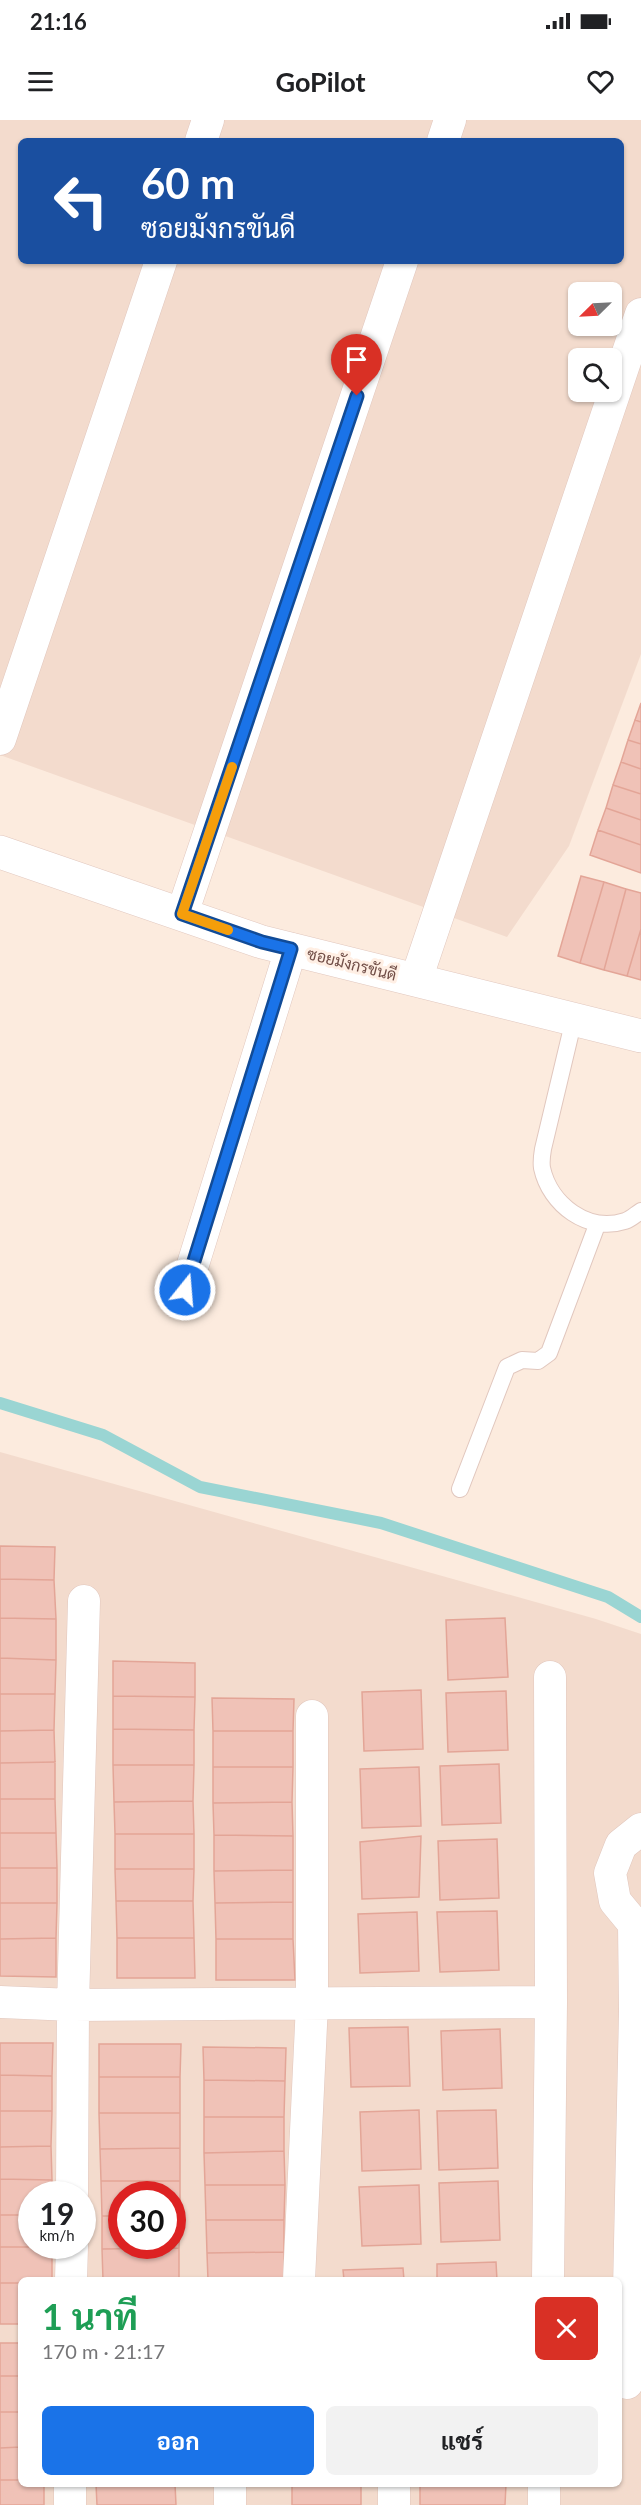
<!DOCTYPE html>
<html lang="th">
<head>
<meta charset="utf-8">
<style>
	:root { --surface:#fff; --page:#f2f2f2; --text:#202124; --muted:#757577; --accent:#1a73e8 }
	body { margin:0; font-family:Lato,Sarabun,sans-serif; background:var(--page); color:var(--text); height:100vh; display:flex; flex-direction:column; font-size:22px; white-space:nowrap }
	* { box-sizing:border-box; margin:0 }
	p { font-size:20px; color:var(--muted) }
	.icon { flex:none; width:33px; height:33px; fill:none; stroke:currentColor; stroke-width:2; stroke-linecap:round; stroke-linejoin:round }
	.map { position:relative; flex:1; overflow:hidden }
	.panel { position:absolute; left:18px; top:2157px; width:604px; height:210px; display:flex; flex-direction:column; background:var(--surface); border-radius:9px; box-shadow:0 2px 4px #0004 }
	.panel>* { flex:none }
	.top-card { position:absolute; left:18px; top:18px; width:606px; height:126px; border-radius:9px; box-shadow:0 2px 4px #0004; background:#1a4fa0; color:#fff; overflow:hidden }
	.needle { width:39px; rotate:246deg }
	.tools { position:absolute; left:568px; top:162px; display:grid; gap:12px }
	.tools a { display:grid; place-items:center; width:54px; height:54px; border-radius:9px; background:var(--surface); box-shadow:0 2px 4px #0004; font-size:30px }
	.speed { position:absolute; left:18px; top:2061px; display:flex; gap:12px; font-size:30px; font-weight:700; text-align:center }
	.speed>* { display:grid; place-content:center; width:78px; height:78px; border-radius:50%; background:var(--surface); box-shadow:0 2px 4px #0004; line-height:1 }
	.speed small { font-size:15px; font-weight:400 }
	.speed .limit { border:9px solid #d22; background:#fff; color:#111 }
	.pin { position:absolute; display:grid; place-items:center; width:51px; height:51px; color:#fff; margin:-62px -26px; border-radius:50% 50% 50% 0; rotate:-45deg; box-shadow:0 0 6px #0007 }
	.pin .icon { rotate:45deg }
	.me { position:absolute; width:66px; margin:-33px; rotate:17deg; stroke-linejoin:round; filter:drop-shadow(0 0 4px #0008) }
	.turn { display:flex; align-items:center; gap:21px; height:126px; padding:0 24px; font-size:27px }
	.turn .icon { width:78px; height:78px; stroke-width:2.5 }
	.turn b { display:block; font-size:42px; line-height:51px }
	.round { display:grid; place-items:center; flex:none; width:63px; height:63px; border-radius:9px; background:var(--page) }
	.headline { display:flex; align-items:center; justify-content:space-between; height:102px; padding:0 24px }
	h1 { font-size:36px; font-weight:700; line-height:45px; color:#1e9e55 }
	.cta { display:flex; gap:12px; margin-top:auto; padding:12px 24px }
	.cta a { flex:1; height:69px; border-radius:9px; background:var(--accent); color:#fff; font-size:24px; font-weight:700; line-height:69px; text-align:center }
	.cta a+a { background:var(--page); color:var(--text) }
	.status { display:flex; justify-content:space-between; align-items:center; height:42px; padding:0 30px; background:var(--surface); direction:ltr }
	.status svg { height:16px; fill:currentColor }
	header { display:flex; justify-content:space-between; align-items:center; height:78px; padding:0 24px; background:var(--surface); font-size:27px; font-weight:700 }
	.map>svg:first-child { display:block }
</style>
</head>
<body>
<div class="status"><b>21:16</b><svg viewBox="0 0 49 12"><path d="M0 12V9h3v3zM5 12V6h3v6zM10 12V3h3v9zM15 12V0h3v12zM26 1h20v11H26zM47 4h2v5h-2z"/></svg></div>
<header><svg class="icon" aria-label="menu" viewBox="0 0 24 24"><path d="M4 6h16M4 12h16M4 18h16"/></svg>GoPilot<svg class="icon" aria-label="heart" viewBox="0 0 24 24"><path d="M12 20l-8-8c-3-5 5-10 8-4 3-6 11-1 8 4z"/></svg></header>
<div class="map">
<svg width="641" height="2385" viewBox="0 0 641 2385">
	<rect width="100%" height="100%" fill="#fcebde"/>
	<!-- residential -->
	<path fill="#f3dbcd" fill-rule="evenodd" d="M0,0H641V534L569,726L507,817L0,635ZM21,21H621V141H21ZM579,172H612V206H579ZM579,238H612V272H579Z
		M0,1332L596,1499L641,1514V2385H0ZM32,2074H82V2126H32ZM122,2074H172V2126H122ZM21,2160H620V2364H21Z"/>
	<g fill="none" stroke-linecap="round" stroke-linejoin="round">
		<!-- stream -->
		<path stroke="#9ad5d3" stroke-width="12" d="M0,1283L103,1315L200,1367L381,1403L608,1477L641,1497"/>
	</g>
	<!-- building -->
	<path fill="#f0c2b7" stroke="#e3a597" stroke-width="1.5" d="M641,583V602L635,600Z
		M635,600L641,602V624L628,620Z
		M628,620L641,624V649L621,642Z
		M621,642L641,649V674L613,665Z
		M613,665L641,674V700L606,688Z
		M606,688L641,700V725L598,710Z
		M598,710L641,725V753L590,735Z
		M581,756L604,762L580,843L558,836Z
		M604,762L626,769L604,850L580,843Z
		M626,769L641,773V809L627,856L604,850Z
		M641,809V860L627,856Z
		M0,1426L55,1427L54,1460L0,1459Z
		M0,1459L54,1460L56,1499L0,1498Z
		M0,1498L56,1499V1540L0,1538Z
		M505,1498L508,1557L448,1560L446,1500Z
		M0,1538L56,1540L55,1574H0Z
		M113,1541L195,1543V1577L113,1576Z
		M421,1570L423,1629L364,1631L362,1572Z
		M506,1571L508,1630L448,1632L446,1573Z
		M0,1574H55L54,1610L0,1611Z
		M113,1576L195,1577L194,1610L113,1609Z
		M212,1578L294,1579L293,1611H213Z
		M113,1609L194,1610V1645H113Z
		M54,1610L55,1642L0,1643V1611Z
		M213,1611H293V1647H213Z
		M55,1642V1679H0V1643Z
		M499,1644L501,1703L442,1705L440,1646Z
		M113,1645H194L193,1681L114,1682Z
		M213,1647H293L292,1682L213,1683Z
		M419,1647L421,1706L362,1708L360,1649Z
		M0,1679H55L56,1713H0Z
		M193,1681L194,1714H115L114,1682Z
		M292,1682L293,1716L214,1715L213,1683Z
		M0,1713H56L57,1748H0Z
		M115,1714H194V1749H115Z
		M214,1715L293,1716V1750L214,1751Z
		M421,1716L419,1777L362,1779L360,1722Z
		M497,1719L499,1778L440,1780L438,1721Z
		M0,1748H57V1783H0Z
		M115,1749H194L193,1781H116Z
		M293,1750V1782L215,1783L214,1751Z
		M116,1781H193L194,1818H117Z
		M293,1782V1819H216L215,1783Z
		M0,1783H57L56,1818L0,1819Z
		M497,1791L499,1850L440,1852L437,1792Z
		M417,1792L419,1851L360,1853L358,1794Z
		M56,1818V1857L0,1856V1819Z
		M117,1818H194L195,1858H117Z
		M216,1819H293L295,1860H216Z
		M408,1907L410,1966L351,1967L349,1908Z
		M500,1909L502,1968L443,1970L441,1911Z
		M0,1923H53L52,1956L0,1955Z
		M99,1924H181L180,1957H99Z
		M203,1927L286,1928L285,1961L204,1960Z
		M0,1955L52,1956V1991H0Z
		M99,1957H180V1993H99Z
		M204,1960L285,1961L284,1997H204Z
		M419,1990L421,2049L362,2051L360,1992Z
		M496,1990L498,2048L439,2050L437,1991Z
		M0,1991H52L51,2026L0,2027Z
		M99,1993H180V2028L100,2029Z
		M204,1997H284V2031L204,2033Z
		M51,2026L52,2060L0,2059V2027Z
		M180,2028V2061H101L100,2029Z
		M284,2031L285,2065H205L204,2033Z
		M0,2059L52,2060V2074H32V2095H0Z
		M101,2061H180V2096H172V2074H122V2096H102Z
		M498,2061L500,2120L441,2122L439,2063Z
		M205,2065H285L284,2100H206Z
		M419,2065L421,2124L362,2126L359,2067Z
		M0,2095H32V2126L52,2127H0Z
		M102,2096H122V2126H172V2096H180L179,2128L102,2129Z
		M206,2100H284V2132L207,2133Z
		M0,2127H52V2160H21V2163H0Z
		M179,2128V2160H103L102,2129Z
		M284,2132V2160H208L207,2133Z
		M496,2142L497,2160H437V2144Z
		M403,2148L404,2160H344L343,2150Z
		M0,2163H21V2204H0Z
		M0,2223H21V2256H0Z
		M0,2256H21V2292H0Z
		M0,2292H21V2327L0,2328Z
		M21,2327V2360H0V2328Z
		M0,2360H21V2364H44V2385H0Z
		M96,2364H175L176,2385H97Z
		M292,2364H361V2385H292Z
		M420,2364H506L505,2385H420Z"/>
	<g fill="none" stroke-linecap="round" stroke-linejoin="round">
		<!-- service casing -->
		<g stroke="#e1c7be" stroke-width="18">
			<path id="service" d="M574,899L543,1029C542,1035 541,1042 542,1048C550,1085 588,1113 625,1101C631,1099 636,1094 641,1091
				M460,1369L507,1247L522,1240L538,1241L549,1233L597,1105"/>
		</g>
		<!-- minor casing -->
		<g stroke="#e1c7be" stroke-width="33">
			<path id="minor" d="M201,21L208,0
				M443,21L450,0
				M0,619L161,141
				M182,794L402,141
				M416,860L641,194
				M185,1170L291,829
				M641,1709L621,1725L610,1753L615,1781L634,1804L641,1806
				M0,1882L73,1885L551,1882
				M72,2074L73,1885L84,1481
				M71,2160L72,2126
				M299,2160L312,1884V1596
				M548,2160L551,1882L550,1557
				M627,2263L635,1891L634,1804
				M70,2385V2364
				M230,2385V2364
				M394,2385V2364
				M544,2385V2364"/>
		</g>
		<!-- tertiary casing -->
		<g stroke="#e1c7be" stroke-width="34">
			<path id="tertiary" d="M0,732L262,822L641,916"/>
		</g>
		<!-- service -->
		<use href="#service" stroke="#fff" stroke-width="16"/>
		<!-- minor -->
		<use href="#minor" stroke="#fff" stroke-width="32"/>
		<!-- tertiary -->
		<use href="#tertiary" stroke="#fff" stroke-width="33"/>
	</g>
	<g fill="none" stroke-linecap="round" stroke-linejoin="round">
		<!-- route casing -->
		<g stroke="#114b97" stroke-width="15">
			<path id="route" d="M185,1170L291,829L262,822L182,794L357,276"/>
		</g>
		<!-- route -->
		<use href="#route" stroke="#1a73e8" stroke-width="10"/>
		<!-- slow -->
		<path stroke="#f59e0b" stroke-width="10" d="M228,810L182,794L232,647"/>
	</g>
	<g text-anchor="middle" stroke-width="6" stroke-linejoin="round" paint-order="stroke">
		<!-- street labels -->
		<g font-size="16" fill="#714e47" stroke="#ffefe4">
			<text transform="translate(352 844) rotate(14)" y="6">ซอยมังกรขันดี</text>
		</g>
	</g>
</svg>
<div class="tools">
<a><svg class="needle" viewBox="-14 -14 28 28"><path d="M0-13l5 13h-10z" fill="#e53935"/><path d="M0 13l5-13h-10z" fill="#757577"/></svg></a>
<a><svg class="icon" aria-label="search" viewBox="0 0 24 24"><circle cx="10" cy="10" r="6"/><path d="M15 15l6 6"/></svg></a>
</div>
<div class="speed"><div>19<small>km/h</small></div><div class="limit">30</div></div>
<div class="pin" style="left:357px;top:276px;background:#d93025"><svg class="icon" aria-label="arrive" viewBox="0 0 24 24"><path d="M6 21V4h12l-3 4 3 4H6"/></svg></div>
<svg class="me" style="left:185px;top:1170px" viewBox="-20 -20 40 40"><circle r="17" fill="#1a73e8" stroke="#fff" stroke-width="3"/><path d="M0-11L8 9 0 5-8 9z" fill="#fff"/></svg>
<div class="top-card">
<div class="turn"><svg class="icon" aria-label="left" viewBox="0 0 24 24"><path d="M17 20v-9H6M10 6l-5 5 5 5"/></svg><div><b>60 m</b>ซอยมังกรขันดี</div></div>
</div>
<section class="panel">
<div class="headline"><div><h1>1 นาที</h1><p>170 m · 21:17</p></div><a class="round" style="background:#d93025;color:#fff"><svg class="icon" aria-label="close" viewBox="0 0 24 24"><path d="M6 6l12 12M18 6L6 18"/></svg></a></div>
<div class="cta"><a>ออก</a><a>แชร์</a></div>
</section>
</div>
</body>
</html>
